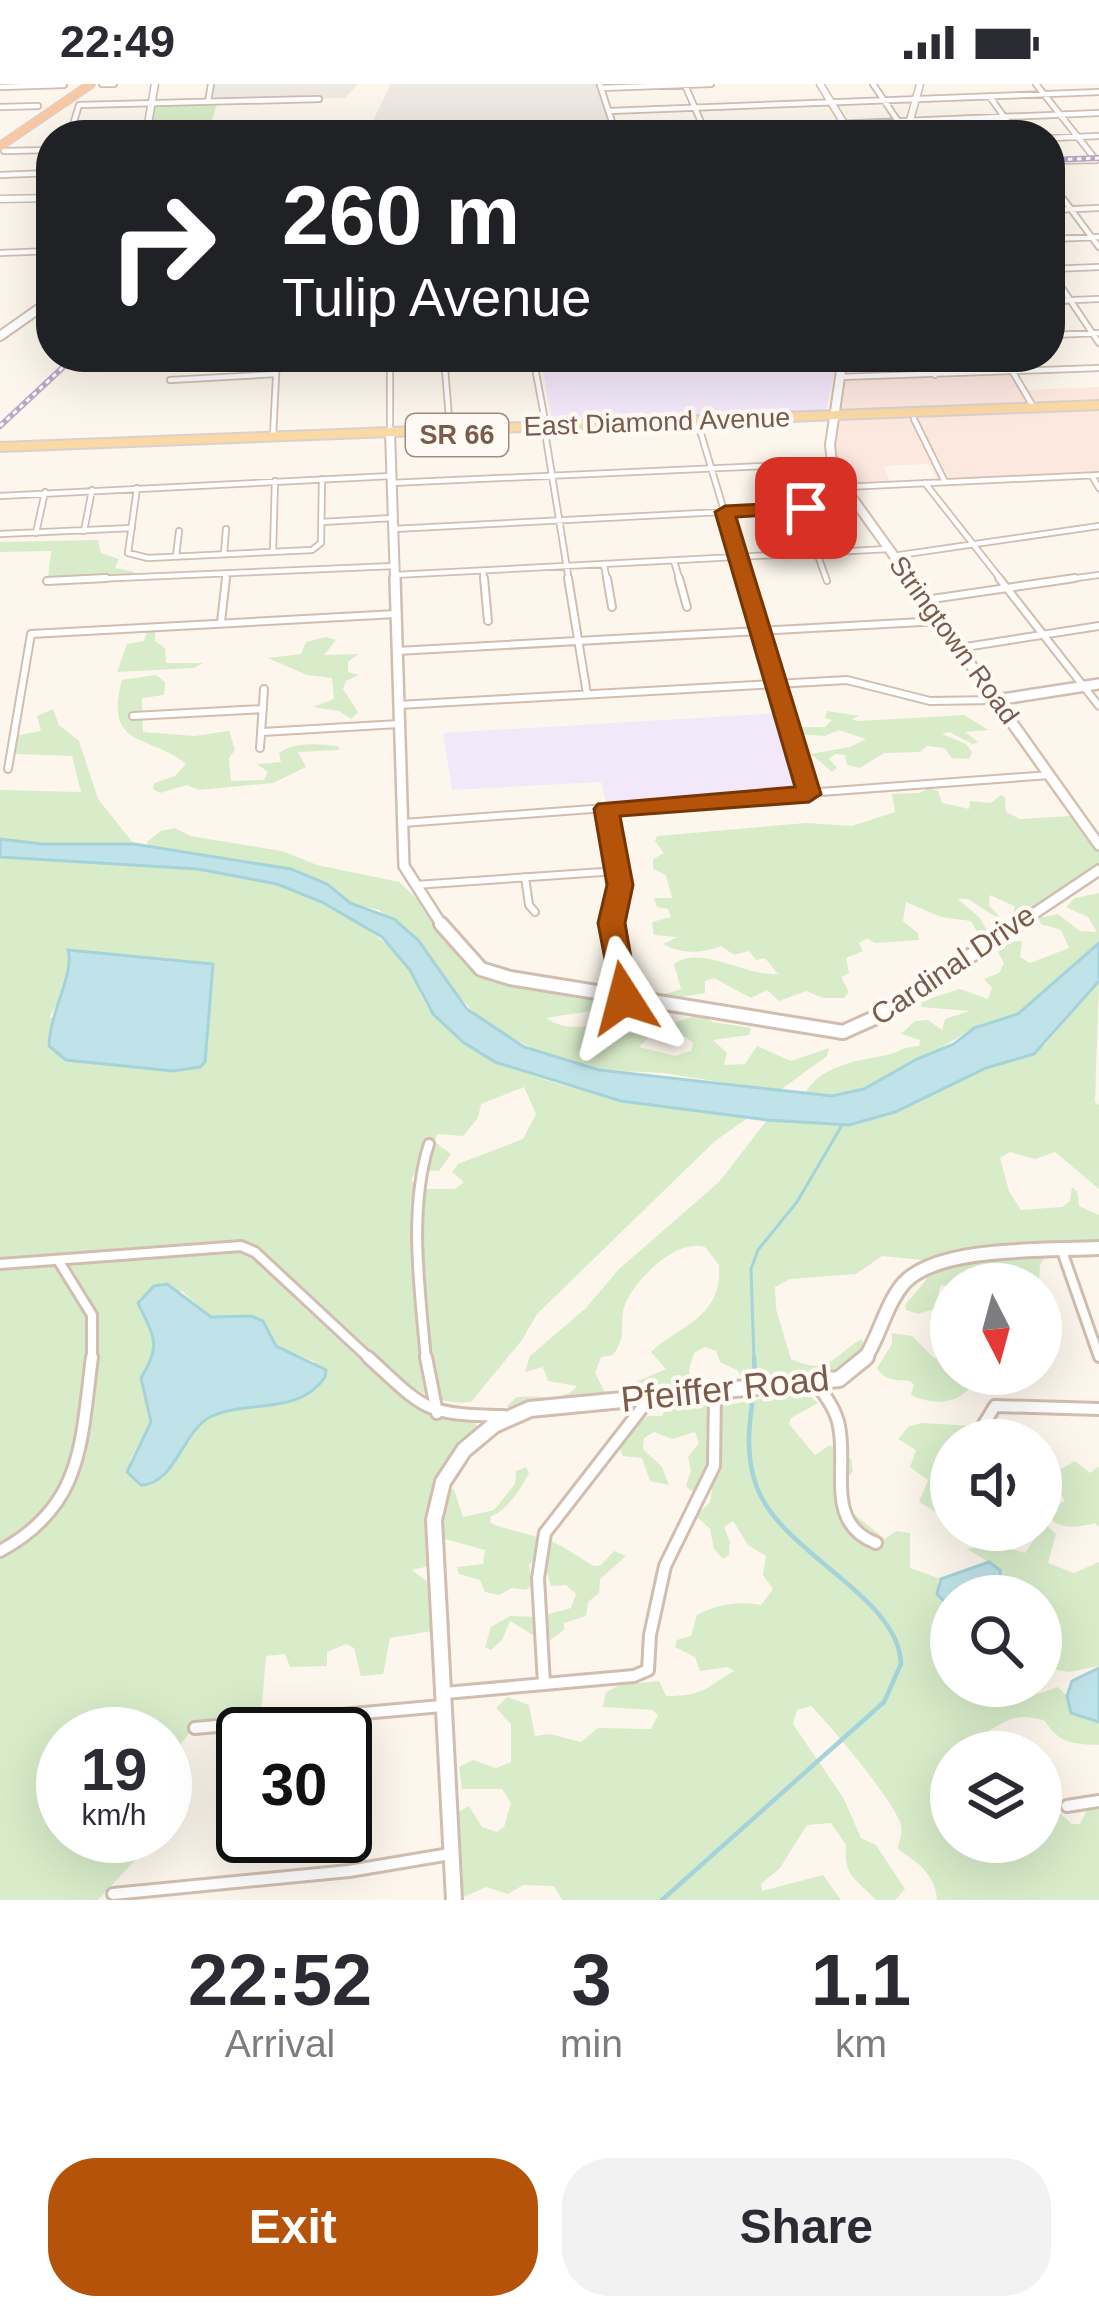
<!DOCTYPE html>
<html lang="en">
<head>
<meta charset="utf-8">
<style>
	:root { --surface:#fff; --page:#f2f2f3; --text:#2b2b33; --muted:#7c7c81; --accent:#b45309 }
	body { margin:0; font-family:Helvetica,sans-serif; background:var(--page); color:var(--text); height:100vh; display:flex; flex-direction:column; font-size:45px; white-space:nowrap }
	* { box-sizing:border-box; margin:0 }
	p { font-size:39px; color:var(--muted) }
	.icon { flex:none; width:66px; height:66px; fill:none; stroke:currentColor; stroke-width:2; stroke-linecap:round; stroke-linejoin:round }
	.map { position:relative; height:1816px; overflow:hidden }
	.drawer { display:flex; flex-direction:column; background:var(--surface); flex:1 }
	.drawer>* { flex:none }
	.top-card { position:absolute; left:36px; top:36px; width:1029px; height:252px; border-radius:48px; box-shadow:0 12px 48px #0002; background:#202124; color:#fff; overflow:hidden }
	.needle { width:78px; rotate:174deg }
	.controls { position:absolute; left:930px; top:1179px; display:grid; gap:24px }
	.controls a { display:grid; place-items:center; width:132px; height:132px; border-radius:50%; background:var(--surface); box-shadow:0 12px 48px #0002; font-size:60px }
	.speed { position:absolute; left:36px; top:1623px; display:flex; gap:24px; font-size:60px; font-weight:700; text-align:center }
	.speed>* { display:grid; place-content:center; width:156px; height:156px; border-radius:50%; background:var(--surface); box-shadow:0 12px 48px #0002; line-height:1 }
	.speed small { font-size:30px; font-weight:400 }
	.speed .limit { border:6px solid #111; border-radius:18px; background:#fff; color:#111 }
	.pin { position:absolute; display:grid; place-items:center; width:102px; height:102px; color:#fff; margin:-51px; border-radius:24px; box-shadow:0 6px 18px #0006 }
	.me { position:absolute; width:132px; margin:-66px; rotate:351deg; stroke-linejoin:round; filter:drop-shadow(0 0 9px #0008) }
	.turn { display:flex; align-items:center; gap:42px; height:252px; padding:0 48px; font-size:54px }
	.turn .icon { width:156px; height:156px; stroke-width:2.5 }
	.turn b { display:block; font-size:84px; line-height:102px }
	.eta { display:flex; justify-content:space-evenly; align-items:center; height:204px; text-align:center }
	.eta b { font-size:72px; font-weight:700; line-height:84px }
	.primary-button { display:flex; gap:24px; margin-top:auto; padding:24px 48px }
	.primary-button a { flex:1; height:138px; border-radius:48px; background:var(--accent); color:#fff; font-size:48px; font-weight:700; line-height:138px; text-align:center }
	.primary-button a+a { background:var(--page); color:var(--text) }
	.status { display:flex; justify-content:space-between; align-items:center; height:84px; padding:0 60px; background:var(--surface); direction:ltr }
	.status svg { height:33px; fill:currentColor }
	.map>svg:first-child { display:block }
</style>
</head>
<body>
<div class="status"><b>22:49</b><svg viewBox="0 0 49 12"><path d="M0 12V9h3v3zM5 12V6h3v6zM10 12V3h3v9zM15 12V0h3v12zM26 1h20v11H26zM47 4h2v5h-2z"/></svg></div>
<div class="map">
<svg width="1099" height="1816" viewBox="0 0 1099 1816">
	<rect width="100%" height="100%" fill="#fdf6ec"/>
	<!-- commercial -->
	<path fill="#fde8e0" d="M848,273H927L934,292L1014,288L1026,306L1099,303V389L938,396L929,380L884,382L890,398L846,401L831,372Z"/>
	<!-- industrial -->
	<path fill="#efe9e4" d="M215,0H358L345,14L213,17Z
		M391,0H598L614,51H366Z"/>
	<!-- education -->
	<path fill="#f3e8fa" d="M587,273H838L826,327L820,330L552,337L541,276Z
		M781,629L803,706L607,721L601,698L452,706L443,649Z"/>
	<!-- green -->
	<path fill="#d8ecc9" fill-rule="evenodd" d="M217,20L209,46L150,40L155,22Z
		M98,456L101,469L119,475L115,484L135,488L124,494H48L51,467L0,468V458Z
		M147,547L155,548V557L165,564L166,579H203L194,584L117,588L127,560L144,557Z
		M326,553L336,556L324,571L358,570L348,578V588L359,591L346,597L343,605L358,628L351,635L339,627L313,623L334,615L332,594L307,591L268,574L301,570L306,558Z
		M156,591L165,598L164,611L142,614L143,648L194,652L229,647L235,666L229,674L231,697L264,696L268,688L257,680L281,678L279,669C295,657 319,660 338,662L340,666L298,668L306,683L273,699L199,706L187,701L160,709L153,705L154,699L175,692L186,680C150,650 103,665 122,596Z
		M53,625L59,641L79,657L98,715L134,760H42L0,755V706L81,708L72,672L17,670L12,663L14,652L41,647L37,632Z
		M827,627L860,632L851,635L859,637L964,631L989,646L965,648L978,658L973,660L949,648L942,650L966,660L972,668L969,675L952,674L944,664L927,662L920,668L884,669L860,684L847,681L845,671L835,670L829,675L837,684L832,688L811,670L850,663L866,655L839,646L825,652L796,650L802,643H825L832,636L825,634Z
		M929,704L938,707L942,719L969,725L970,717L991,719L1001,711L1005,713L1006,728L1020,735L1071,732L1099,769V780L1025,831L1014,832V822L990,811L989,821L1005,839L968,815H958L980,834L991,854L977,848L971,837L941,833L906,818L903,837L918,849L919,856L875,859L867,854L859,859L863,867L846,874L849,889L841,893L849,908L844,914H823L806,907L779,917L767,906L751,914L714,894L705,897V909L659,917L633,930L591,927L546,934C575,954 601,933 622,941L591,952L593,959L646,945L648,954L639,963L675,972L691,967L693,959L686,953L665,952L661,944L664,942L700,930L713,938L751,944L749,951L713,956L727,969L724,981L745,980L757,962L791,977L829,964L827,972L779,1007L663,989L599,986L553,975L485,940L439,891L418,856L379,826L350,819L327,800L261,779L148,762L147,758L161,747L175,744L190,752L282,767L317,781L399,798L426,823L452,863L476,888L630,918L634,916L625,898L629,892L662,911L681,905L674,880C703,860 745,893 778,890L765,874L756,876L749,867L734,871L721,862C702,870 680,870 663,860L677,853L654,851L652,838L671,833L668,825L657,823L654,814H672L666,791L653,785V775L664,769L655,757L657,752L806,739L852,742L895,728L892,710L919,709Z
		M0,773C106,783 225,767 322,819C356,836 385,854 408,884C418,899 420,918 434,931C513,1010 643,1018 749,1033L715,1057L537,1230L522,1256L471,1318C432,1321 426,1306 393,1296L390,1301L437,1334L474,1336L479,1346L443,1385L442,1403L454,1405L463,1433L494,1426L515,1400L516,1387L526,1383L529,1389C521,1405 507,1427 491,1432L490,1439C508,1446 529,1450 548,1456C563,1461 579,1474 594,1482L601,1481L614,1467L626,1472L600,1495L599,1509L588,1518L586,1532L564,1539V1546L546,1559L510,1537L502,1556L491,1566L485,1563L491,1543L510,1532L538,1533L571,1524L576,1510L566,1501L551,1502L545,1482L534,1476L529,1481L532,1501L526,1506L512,1504L499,1511L485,1508L480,1496L459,1490L457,1483L483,1480L485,1466L445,1455L441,1436L435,1432L425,1440L433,1481L412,1486L437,1505L430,1518L450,1537V1544L390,1554L383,1590L361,1592L354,1564L346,1560L327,1568V1582L290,1583L285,1570L266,1572L261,1631L191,1638L189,1649L165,1682V1650H63V1752H144L136,1775L98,1816H0ZM71,874L213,880L205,978L173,987L89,979L50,932L68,902ZM524,1003L536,1030L523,1055L458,1080L452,1088L464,1098L455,1105H424L411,1097L416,1086L439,1087L451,1070L435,1058L437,1050L463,1052L478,1034L481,1020ZM182,1207L211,1233L251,1232L272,1249L275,1262L316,1278L233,1327L209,1333L191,1351L162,1394L130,1376L151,1338L141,1294C162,1259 154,1254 139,1219Z
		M1099,809V859C1071,881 1048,907 1020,928C1008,937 990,936 976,943C931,967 858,1026 805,1010C818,983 855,977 882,972C897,970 901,963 919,962L920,956L901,950L915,937L928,936L942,946L945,935L970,927L921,923L922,917L960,905L988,915L992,904L984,895L999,889L1004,879L998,868L1007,858L1022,857L1020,873L1030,879L1069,864L1061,846L1041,840L1039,834L1058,830L1080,847L1097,848L1088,833L1066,823L1075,814Z
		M1099,897L1095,1018L1099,1021V1105L1055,1068L1035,1075L1010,1068L1000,1074L1009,1107L1021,1126L1062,1123L1070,1117L1072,1103L1077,1107L1079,1122L1099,1131V1170L1045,1173L1040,1181L1039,1200H1016L1011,1190H1005L998,1196L1001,1200H951V1209L948,1202L941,1201L934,1225L918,1230L906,1226L905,1221L926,1196L932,1177L882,1172L856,1190L790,1195L775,1203L776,1225L791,1275C831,1292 831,1273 861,1255L868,1264C822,1301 802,1299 744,1296L737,1286L720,1278L716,1267L705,1263L694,1269L689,1285L691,1297L682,1307L627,1310L631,1300L666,1285L651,1268C682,1240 723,1233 719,1181L705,1163C677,1155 640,1191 627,1216C616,1238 630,1247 613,1271L601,1273L595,1289L606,1310L603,1315L516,1330L507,1322L517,1313C538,1310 563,1320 577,1302L548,1297L543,1283L525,1288L530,1272L586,1224L619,1185L719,1098L767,1036L849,1041L895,1028L986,984L1020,975L1045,961Z
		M892,1249L912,1252L934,1274L951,1269V1290H978C966,1319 939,1324 911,1311L914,1301L910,1297C897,1296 884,1297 877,1284L892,1260Z
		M788,1310H808L818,1319L791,1334L789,1340L815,1371L830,1361L851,1375L853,1387L842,1402L850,1427L885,1455L896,1447L910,1449V1484L941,1495L937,1498L951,1524V1602H1028L1038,1610L1058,1603L1067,1612L1071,1629L1099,1638V1661C1073,1660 1059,1660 1045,1637C1020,1628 1007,1635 986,1649L996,1668H951V1758H1041V1712L1072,1740H1080L1087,1726L1099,1725V1816H937C936,1791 917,1778 898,1765C899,1754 904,1749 900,1738C891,1714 831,1642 811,1622L797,1626L793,1640L844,1715L861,1754L876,1761L905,1805L895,1816H876C853,1792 844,1793 846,1761L831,1739L807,1741L780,1784L761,1800L762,1807L823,1791L841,1816H562L554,1802L523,1801L508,1810L486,1803L464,1813C453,1786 464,1758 455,1730L469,1722L482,1743L497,1748L504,1743L511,1719L502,1705H462L459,1683L473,1676L496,1684L511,1678V1640L496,1624L507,1613L529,1621L535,1652L550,1650L581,1658L598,1644L651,1645L658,1631L652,1626L603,1623L606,1608L620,1601L659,1597L666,1612C704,1612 705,1604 734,1587L728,1583L700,1587L695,1573L675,1563L677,1556L691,1552L697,1531C718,1520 738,1517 761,1521L773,1505L763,1491L766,1472L748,1461L733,1437L724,1443L730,1458L729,1471L723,1475L714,1465L710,1445L696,1432L710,1418L712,1405L691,1407L686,1402L691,1386L688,1373L699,1359L695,1348L672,1355L654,1348L644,1354L643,1365L662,1383L669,1401L650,1397L642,1374L623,1372L618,1361L628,1354L632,1342L648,1332H662L669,1318L695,1317L715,1323Z
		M922,1339L973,1342L977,1348L951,1356V1445L938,1429L919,1418L928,1396L910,1383L916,1366L898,1355L909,1342Z
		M1041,1362L1056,1388L1075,1377L1090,1389L1099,1382V1443L1095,1439C1079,1443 1060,1447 1048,1432L1049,1425L1065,1417L1053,1398L1041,1393Z
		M1041,1436L1056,1450L1048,1479L1074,1489L1099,1478V1582L1069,1588L1041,1583V1512H1002L1004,1507L989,1478L967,1465L993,1460L1025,1469L1035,1454L1032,1446H1041Z"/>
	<!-- water -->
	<path fill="#bfe3e8" stroke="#a5d3da" stroke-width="3" d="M0,755L42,760H134L291,785L327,800L350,819L394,835L418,856L467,925L524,963L599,986L832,1012L864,1005L917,975L954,960L974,944L1018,930L1099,859V897L1034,970L986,984L895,1028L849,1041L767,1036L621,1017L495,978L463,958L433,930L410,886L382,853L322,818L277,800L198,785L0,773Z
		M68,866L213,880L205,978L200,983L173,987L66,976L49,962C50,927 75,889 68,866Z
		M167,1200L211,1233L251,1232L263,1237L276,1262L326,1286L325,1293C300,1331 249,1316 212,1332C182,1346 176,1400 141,1401L127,1388L151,1338L141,1294C162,1259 154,1254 138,1219L154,1202Z
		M989,1478L1000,1486L1002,1512H951V1524L937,1510L941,1495Z
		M1099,1584V1638L1071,1629L1067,1612L1072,1597Z"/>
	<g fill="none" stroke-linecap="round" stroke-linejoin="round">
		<!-- stream-far1 -->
		<path stroke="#a5d3da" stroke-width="3" d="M754,1276L751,1185L758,1166L797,1118L842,1041"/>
		<!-- stream -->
		<path stroke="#a5d3da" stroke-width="4.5" d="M754,1273L755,1298
			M662,1816L884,1618L901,1580C899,1511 780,1470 756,1401C745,1370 749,1338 754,1307"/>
		<!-- minor-far3 casing -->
		<g stroke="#d1beb0" stroke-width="8">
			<path id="minor-far3" d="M102,0H114
				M873,0L906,49
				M1036,0L1096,76
				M600,1L616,50
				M685,1L704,45
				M0,3L64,1
				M601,4L711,0
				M990,13L1017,51
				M208,18L211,0
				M0,23L38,22
				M609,27L1099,8
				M615,49L1099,29
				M70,51L79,21L319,15
				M1050,54L1099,52
				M4,67L51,66
				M1050,77L1095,76
				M0,91L51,89
				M1050,97L1099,163
				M1050,126L1099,124
				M1050,155L1099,153
				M0,169L51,167
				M1050,185L1099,183
				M1050,186L1099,259
				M1050,217L1099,215
				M1050,251L1099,249
				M390,273V348
				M444,273L450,346
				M533,273L546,342
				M930,273L935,291
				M1004,273L1034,324
				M840,293L1099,284
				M170,296L276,290
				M914,335L945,398
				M699,343L745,497
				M545,348L569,497
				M273,352L277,273
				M1092,392L1099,404
				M391,399L830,379
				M925,399L1002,497
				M844,403L1099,391
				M137,404L128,469L148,474L312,466L321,459L322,395
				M0,412L391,392
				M322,438L392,434
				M393,445L857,421
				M84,447L92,406
				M36,449L45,408
				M0,450L132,444
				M273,468L275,397
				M817,469L827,497
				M224,470L226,445
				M176,472L179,447
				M893,472L1099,442
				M674,477L680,497
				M604,481L607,497
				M483,487L484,497
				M394,491L888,465
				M47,497L394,482
				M225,497L226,491
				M1054,497L1099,491"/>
		</g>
		<!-- minor-far2 casing -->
		<g stroke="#d1beb0" stroke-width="10">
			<path id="minor-far2" d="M484,494L488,537
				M568,494L587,610
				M607,494L612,523
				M679,494L687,523
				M745,494L809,709
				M999,494L1099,622
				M47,497L106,494
				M925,516L1075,494
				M221,538L226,494
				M959,564L1099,542
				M397,567L940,537
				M398,621L847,596L930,617L996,616
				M133,632L263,625
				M262,648L399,640
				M260,664L264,605
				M8,685L31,550L396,530
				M607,725L620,801L612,843
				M403,739L1050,691
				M525,793L529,821L535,828
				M415,801L617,787"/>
		</g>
		<!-- minor-far1 casing -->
		<g stroke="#d1beb0" stroke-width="14">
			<path id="minor-far1" d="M611,840L624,912
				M1062,1167L1099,1273
				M58,1176L92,1231V1276
				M0,1180L241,1162L255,1168L371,1276
				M426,1276C420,1207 408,1126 429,1060"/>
		</g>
		<!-- minor casing -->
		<g stroke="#d1beb0" stroke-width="16">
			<path id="minor" d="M368,1273C427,1327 423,1330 504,1332
				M426,1273L437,1329
				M817,1300C826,1313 836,1326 839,1342C848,1385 824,1439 876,1459
				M987,1356L984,1340L995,1322L1099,1325
				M0,1467C84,1422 81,1357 92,1273
				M544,1600L538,1494L545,1449L649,1315
				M445,1609L634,1592L648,1586L650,1551L665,1482L714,1382L715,1309
				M195,1644L442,1622
				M1067,1722L1099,1717
				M113,1810L349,1787L450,1770"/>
		</g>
		<!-- tertiary-far4 casing -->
		<g stroke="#d1beb0" stroke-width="9">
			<path id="tertiary-far4" d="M146,51L155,0
				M0,115L51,114
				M43,222L51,216"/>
		</g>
		<!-- tertiary-far3 casing -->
		<g stroke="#d1beb0" stroke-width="12">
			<path id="tertiary-far3" d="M0,252L47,219
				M390,348L395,497"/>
		</g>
		<!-- tertiary-far2 casing -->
		<g stroke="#d1beb0" stroke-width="14">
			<path id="tertiary-far2" d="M395,494L404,782L443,843
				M996,616L1099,600
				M1014,843L1099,786"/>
		</g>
		<!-- tertiary-far1 casing -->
		<g stroke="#d1beb0" stroke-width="18">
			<path id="tertiary-far1" d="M441,840L481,885L510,894L843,948L883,930L1018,840
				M864,1276C880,1252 885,1221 904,1199C939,1161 1050,1167 1099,1164"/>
		</g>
		<!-- tertiary casing -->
		<g stroke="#d1beb0" stroke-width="20">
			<path id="tertiary" d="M454,1816L434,1436L443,1398L464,1366L494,1341L530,1325L839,1295L866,1273"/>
		</g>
		<!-- secondary-far2 casing -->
		<g stroke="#d6c0b0" stroke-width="9">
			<path id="secondary-far2" d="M820,0L851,51
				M906,51L920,0"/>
		</g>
		<!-- secondary-far1 casing -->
		<g stroke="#d6c0b0" stroke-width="12">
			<path id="secondary-far1" d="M843,273L830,361L833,387L912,497"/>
		</g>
		<!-- secondary casing -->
		<g stroke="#d6c0b0" stroke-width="14">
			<path id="secondary" d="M909,494L1099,761"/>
		</g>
		<!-- primary casing -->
		<g stroke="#dad1cd" stroke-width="12">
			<path id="primary" d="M0,363L1099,321"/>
		</g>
		<!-- trunk casing -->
		<g stroke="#dad1cd" stroke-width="10">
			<path id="trunk" d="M0,62L91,0"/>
		</g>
		<!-- minor-far3 -->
		<use href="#minor-far3" stroke="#fff" stroke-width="4.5"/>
		<!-- minor-far2 -->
		<use href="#minor-far2" stroke="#fff" stroke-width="6"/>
		<!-- minor-far1 -->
		<use href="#minor-far1" stroke="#fff" stroke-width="8"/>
		<!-- minor -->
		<use href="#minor" stroke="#fff" stroke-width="10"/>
		<!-- tertiary-far4 -->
		<use href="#tertiary-far4" stroke="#fff" stroke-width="6"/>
		<!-- tertiary-far3 -->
		<use href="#tertiary-far3" stroke="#fff" stroke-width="8"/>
		<!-- tertiary-far2 -->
		<use href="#tertiary-far2" stroke="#fff" stroke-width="9"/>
		<!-- tertiary-far1 -->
		<use href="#tertiary-far1" stroke="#fff" stroke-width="12"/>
		<!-- tertiary -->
		<use href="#tertiary" stroke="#fff" stroke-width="14"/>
		<!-- secondary-far2 -->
		<use href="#secondary-far2" stroke="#fff" stroke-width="6"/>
		<!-- secondary-far1 -->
		<use href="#secondary-far1" stroke="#fff" stroke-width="8"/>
		<!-- secondary -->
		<use href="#secondary" stroke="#fff" stroke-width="9"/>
		<!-- primary -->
		<use href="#primary" stroke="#fbd9a5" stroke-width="8"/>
		<!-- trunk -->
		<use href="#trunk" stroke="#f9c8a4" stroke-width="8"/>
		<!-- rail casing -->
		<g stroke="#b9a8c9" stroke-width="6">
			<path id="rail" d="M1050,76L1099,74
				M0,342L74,273"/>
		</g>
		<!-- rail -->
		<use href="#rail" stroke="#fffaf3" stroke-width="3" stroke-dasharray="4.5" stroke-linecap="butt"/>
	</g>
	<!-- route -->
	<path fill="#b45309" stroke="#753606" stroke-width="3" d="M806,418L813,420V428L736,433L821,710L809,718L620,732L633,801L625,839L638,914L624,924L614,921L598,839L607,801L594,725L598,720L795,703L715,428L725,422Z"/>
	<g text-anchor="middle" stroke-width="9" stroke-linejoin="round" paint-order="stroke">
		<!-- far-street labels -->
		<g font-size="27" fill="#7a5c4d" stroke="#fffaf3">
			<text transform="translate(657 338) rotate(-2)" y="9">East Diamond Avenue</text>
			<text transform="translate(954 556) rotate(54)" y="9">Stringtown Road</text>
		</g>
		<!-- shield labels -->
		<rect fill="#fffaf3" stroke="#a28b7f" stroke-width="3" x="406" y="330" width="102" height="42" rx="9"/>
		<g font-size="27" font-weight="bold" fill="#7a5c4d">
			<text x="457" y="360">SR 66</text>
		</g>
		<!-- street labels -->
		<g font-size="30" fill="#7a5c4d" stroke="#fffaf3">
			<text transform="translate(953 881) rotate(-34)" y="10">Cardinal Drive</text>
		</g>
		<!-- near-street labels -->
		<g font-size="36" fill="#7a5c4d" stroke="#fffaf3">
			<text transform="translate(725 1304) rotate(-6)" y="13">Pfeiffer Road</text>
		</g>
	</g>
</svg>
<div class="controls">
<a><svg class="needle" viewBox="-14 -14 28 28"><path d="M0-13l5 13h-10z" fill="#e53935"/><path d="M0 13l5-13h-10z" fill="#7c7c81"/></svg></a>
<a><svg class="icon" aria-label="sound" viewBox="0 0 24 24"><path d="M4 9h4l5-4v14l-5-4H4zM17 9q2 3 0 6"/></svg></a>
<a><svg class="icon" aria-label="search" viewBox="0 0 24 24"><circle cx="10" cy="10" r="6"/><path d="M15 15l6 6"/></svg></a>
<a><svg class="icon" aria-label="layers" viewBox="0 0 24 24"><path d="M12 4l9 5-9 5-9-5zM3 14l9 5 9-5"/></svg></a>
</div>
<div class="speed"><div>19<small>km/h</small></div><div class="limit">30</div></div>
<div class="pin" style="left:806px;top:424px;background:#d93025"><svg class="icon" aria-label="arrive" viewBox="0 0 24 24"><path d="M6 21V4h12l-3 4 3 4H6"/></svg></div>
<svg class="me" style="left:624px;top:914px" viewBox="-20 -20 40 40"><path d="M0-17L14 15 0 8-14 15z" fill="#b45309" stroke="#fff" stroke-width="4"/></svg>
<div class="top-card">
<div class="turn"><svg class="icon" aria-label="right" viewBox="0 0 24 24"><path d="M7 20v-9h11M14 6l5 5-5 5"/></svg><div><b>260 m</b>Tulip Avenue</div></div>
</div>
</div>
<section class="drawer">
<div class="eta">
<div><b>22:52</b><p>Arrival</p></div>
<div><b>3</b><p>min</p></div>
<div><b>1.1</b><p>km</p></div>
</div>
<div class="primary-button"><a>Exit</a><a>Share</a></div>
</section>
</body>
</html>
